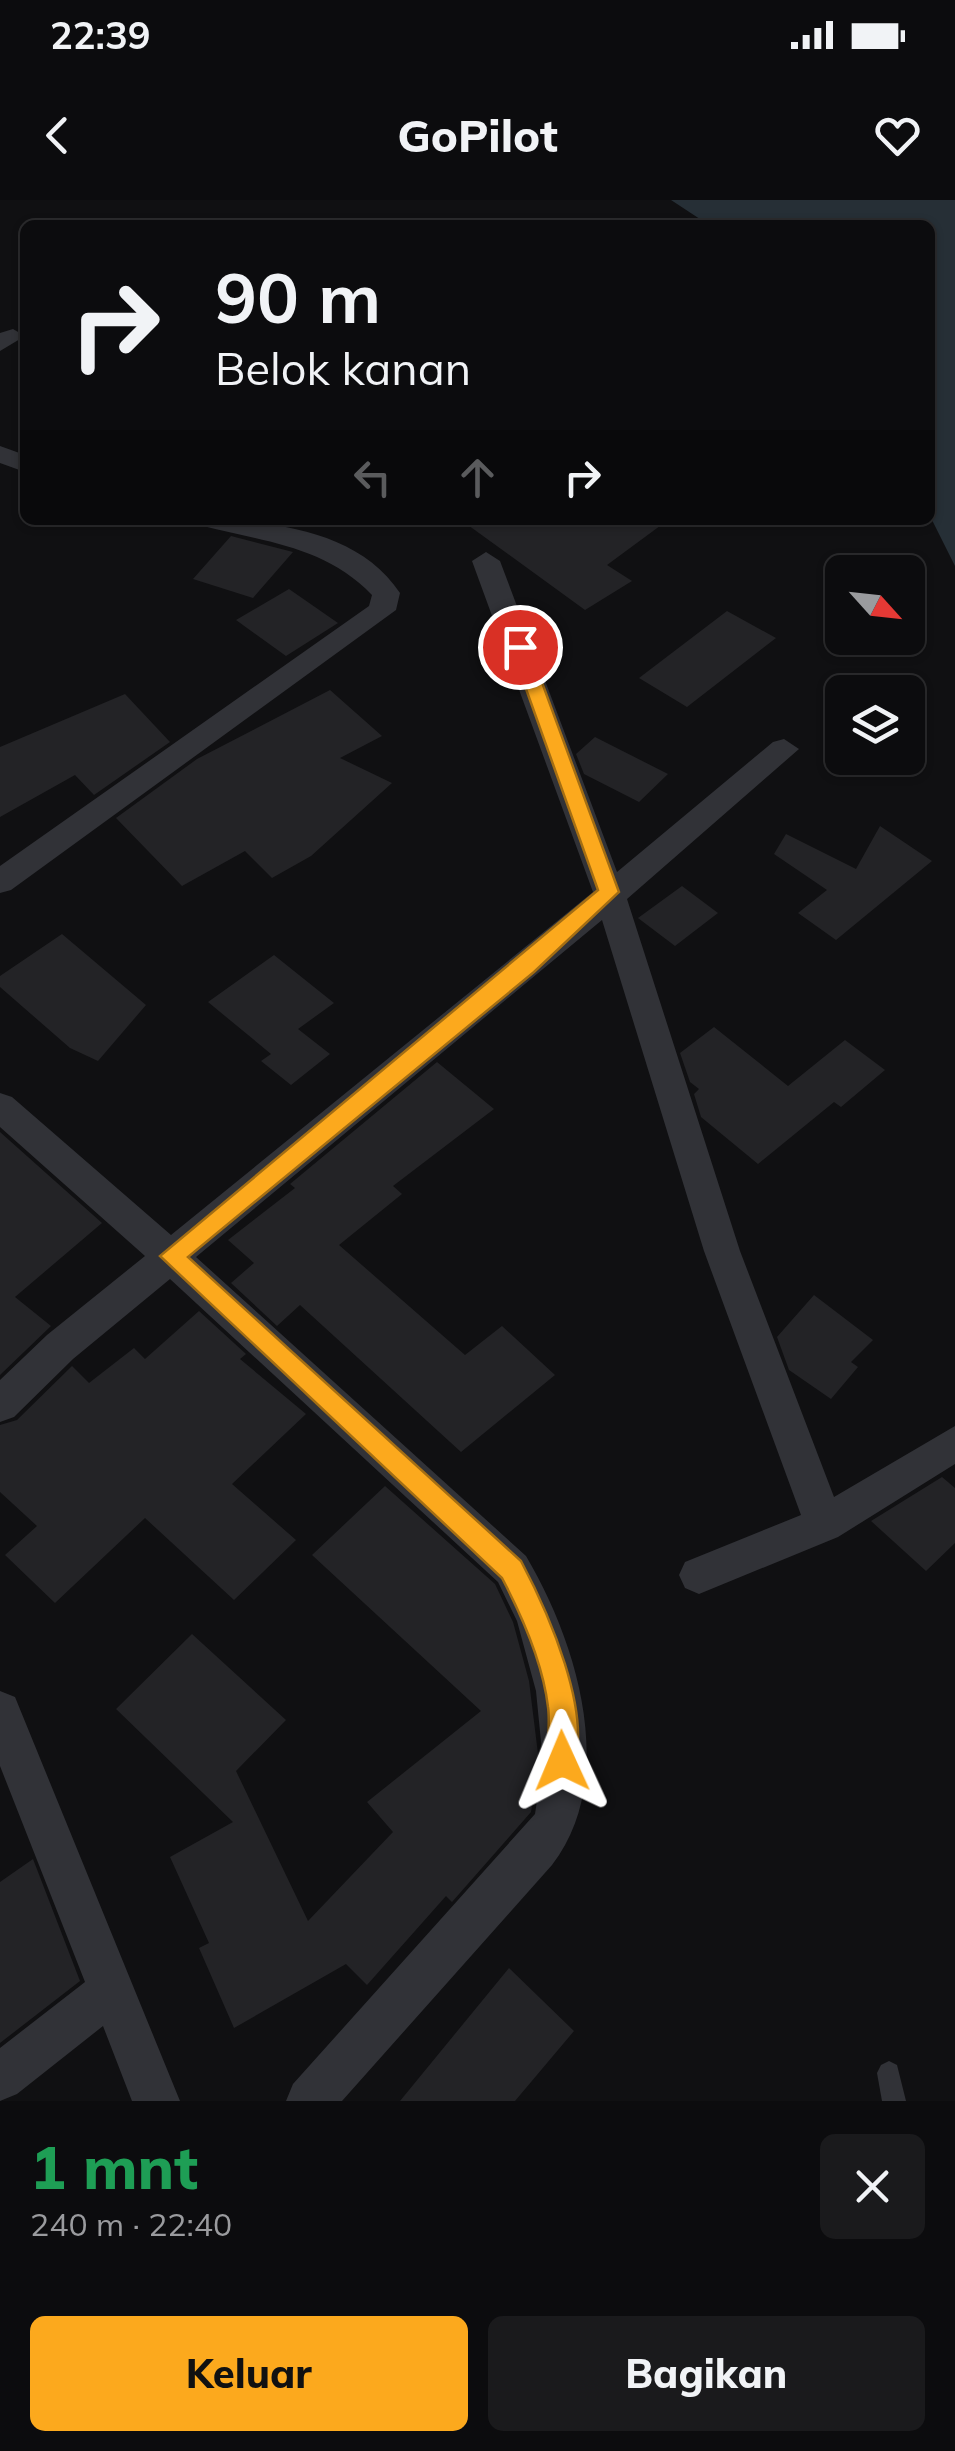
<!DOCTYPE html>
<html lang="id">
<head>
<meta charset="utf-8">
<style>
	:root { --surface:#0c0c0e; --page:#1a1a1c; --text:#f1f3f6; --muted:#9a9b9e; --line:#2c2c2e; --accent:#fca91d }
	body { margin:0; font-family:Mulish,sans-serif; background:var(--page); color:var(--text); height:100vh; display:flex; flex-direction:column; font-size:38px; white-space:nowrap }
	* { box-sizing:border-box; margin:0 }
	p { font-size:32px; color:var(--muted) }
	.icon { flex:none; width:55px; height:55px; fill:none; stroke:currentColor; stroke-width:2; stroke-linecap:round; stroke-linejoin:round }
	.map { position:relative; height:1901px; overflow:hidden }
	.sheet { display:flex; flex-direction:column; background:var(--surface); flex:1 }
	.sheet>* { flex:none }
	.hud { position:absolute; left:20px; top:20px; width:915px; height:305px; border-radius:15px; box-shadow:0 2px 8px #0004,0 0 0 2px var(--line); background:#0c0c0e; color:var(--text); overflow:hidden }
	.needle { width:65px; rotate:117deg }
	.buttons { position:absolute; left:825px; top:355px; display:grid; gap:20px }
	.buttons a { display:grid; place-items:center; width:100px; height:100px; border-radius:15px; background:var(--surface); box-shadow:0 2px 8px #0004,0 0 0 2px var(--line); font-size:50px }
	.pin { position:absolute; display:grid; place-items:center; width:85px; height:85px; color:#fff; margin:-42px; border:5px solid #fff; border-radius:50%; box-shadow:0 2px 10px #0007 }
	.me { position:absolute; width:110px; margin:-55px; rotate:359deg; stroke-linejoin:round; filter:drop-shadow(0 0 8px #0008) }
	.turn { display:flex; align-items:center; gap:35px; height:210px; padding:0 30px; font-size:45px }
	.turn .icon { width:130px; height:130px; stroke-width:2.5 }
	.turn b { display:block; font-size:70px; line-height:85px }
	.lanes { display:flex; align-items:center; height:95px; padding:0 30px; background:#0003; justify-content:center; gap:50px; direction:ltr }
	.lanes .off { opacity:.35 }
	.round { display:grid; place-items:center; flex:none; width:105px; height:105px; border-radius:15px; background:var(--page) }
	.head { display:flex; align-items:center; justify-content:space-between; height:170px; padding:0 30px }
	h1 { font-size:60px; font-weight:800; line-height:75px; color:#1e9e55 }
	.primary-button { display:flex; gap:20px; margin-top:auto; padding:20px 30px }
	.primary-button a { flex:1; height:115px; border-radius:15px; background:var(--accent); color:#111; font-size:40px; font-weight:800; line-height:115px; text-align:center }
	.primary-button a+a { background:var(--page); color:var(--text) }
	.status { display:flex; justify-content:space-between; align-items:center; height:70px; padding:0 50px; background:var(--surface); direction:ltr }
	.status svg { height:28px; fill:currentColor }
	header { display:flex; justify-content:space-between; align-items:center; height:130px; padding:0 30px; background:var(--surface); font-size:45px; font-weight:800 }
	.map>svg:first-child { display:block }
</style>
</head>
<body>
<div class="status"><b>22:39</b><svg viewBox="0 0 49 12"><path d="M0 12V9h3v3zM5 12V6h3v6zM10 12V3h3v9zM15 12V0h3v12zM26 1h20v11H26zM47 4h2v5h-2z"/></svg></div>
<header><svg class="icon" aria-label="back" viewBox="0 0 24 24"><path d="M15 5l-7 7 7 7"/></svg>GoPilot<svg class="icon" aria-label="heart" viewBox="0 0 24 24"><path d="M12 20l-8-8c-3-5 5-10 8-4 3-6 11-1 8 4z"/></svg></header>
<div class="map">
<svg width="955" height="1901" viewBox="0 0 955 1901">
	<rect width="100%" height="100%" fill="#101012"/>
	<!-- water -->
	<path fill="#262f36" d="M671,0H955V366L930,316V25H709Z"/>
	<!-- building -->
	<path fill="#232326" d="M461,320H668L607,365L632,381L585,410Z
		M231,336L293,352L253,398L193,379Z
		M289,389L338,423L286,456L236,420Z
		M727,411L776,438L687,507L639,478Z
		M330,490L382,536L340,558L392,583L311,656L272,678L245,651L182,686L116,618L197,559Z
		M125,494L170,542L94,595L75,575L0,617V547Z
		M595,537L668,574L639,602L584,574L576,554Z
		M880,626L932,661L836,740L798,713L827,690L774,654L786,634L856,669Z
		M682,686L718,713L675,746L638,718Z
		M62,734L146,805L98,861L70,848L0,787V776Z
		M274,755L334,803L298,829L330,854L291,885L261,861L271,854L208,802Z
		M714,827L788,886L845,840L885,870L841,907L834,902L758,964L701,917L694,894L699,889L690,882L680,853Z
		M437,862L494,909L393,986L402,994L339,1045L465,1155L502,1126L555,1175L461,1252L300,1105L277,1126L231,1083L254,1063L228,1040L295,988L290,984Z
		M0,932L102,1023L15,1097L51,1126L0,1175Z
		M814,1095L873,1140L851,1162L858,1167L831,1199L789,1170L777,1137Z
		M199,1111L246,1154L240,1159L306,1214L232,1284L296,1340L234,1400L145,1318L55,1403L5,1355L37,1326L0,1292V1225L17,1220L72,1166L89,1183L134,1148L145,1159Z
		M942,1277L955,1288V1343L926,1371L871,1321Z
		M385,1286L495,1384L513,1422L529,1481L539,1562L531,1612L452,1702L446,1696L367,1785L346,1764L234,1828L199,1748L209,1743L170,1657L233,1622L116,1509L192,1434L286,1520L236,1571L308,1721L393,1632L367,1602L481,1511L312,1355Z
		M33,1659L80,1781L0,1843V1682Z
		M509,1768L574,1831L515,1901H400Z"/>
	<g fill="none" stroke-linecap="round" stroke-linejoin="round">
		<!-- service -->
		<path fill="#313237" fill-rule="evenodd" d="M889,1861L897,1865L906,1901H882L877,1873L881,1865Z"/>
		<!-- minor -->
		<path fill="#313237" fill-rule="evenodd" d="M13,129L25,136L0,151V133Z
			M0,246L25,255V272L0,263Z
			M199,320C268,320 358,329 400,393L396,410L11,690L0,693V666L369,406L372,395C325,346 265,342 203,326Z
			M486,352L500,361L617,672L773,542L784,539L799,549L627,699L740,1051L834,1297L955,1226V1264L838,1337L699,1394L685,1388L679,1375L685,1362L801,1315L704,1051L602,720L196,1057L526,1356C577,1442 619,1578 552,1665L342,1901H286L293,1884L535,1614L543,1562L536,1491L517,1421L498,1382L170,1079L73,1159L14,1217L0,1222V1180L47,1135L145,1056L0,927V893L12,897L171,1035L593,692L472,361Z
			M0,1491L15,1497L180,1901H132L103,1826L17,1894L0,1901V1848L85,1782L0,1566Z"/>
	</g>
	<!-- route -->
	<path fill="#fca91d" stroke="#a46e13" stroke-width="2.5" d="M520,441L529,447L619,692L534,772L188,1057L521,1361C547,1410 595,1516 572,1571L562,1575L553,1571C544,1551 551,1528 548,1507C543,1464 522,1416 502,1378L160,1056L598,690L511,447Z"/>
</svg>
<div class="buttons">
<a><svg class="needle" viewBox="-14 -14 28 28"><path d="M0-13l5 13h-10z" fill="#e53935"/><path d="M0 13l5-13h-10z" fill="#9a9b9e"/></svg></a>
<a><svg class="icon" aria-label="layers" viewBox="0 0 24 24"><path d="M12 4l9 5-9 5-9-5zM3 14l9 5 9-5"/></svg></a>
</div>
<div class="pin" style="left:520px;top:447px;background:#d93025"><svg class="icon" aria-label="arrive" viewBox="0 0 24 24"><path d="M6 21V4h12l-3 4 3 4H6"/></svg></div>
<svg class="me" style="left:562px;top:1561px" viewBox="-20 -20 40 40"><path d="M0-17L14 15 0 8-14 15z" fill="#fca91d" stroke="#fff" stroke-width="4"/></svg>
<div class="hud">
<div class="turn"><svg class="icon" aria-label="right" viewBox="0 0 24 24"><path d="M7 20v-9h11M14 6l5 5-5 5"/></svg><div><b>90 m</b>Belok kanan</div></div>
<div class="lanes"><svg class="icon off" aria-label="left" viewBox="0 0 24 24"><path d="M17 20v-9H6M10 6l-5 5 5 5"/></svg><svg class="icon off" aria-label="ahead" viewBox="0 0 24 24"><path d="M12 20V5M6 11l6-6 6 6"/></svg><svg class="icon" aria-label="right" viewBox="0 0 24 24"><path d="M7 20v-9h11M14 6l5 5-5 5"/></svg></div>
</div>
</div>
<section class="sheet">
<div class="head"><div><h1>1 mnt</h1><p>240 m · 22:40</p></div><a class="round"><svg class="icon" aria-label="close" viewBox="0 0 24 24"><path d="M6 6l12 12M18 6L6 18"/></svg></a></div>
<div class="primary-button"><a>Keluar</a><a>Bagikan</a></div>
</section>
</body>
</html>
